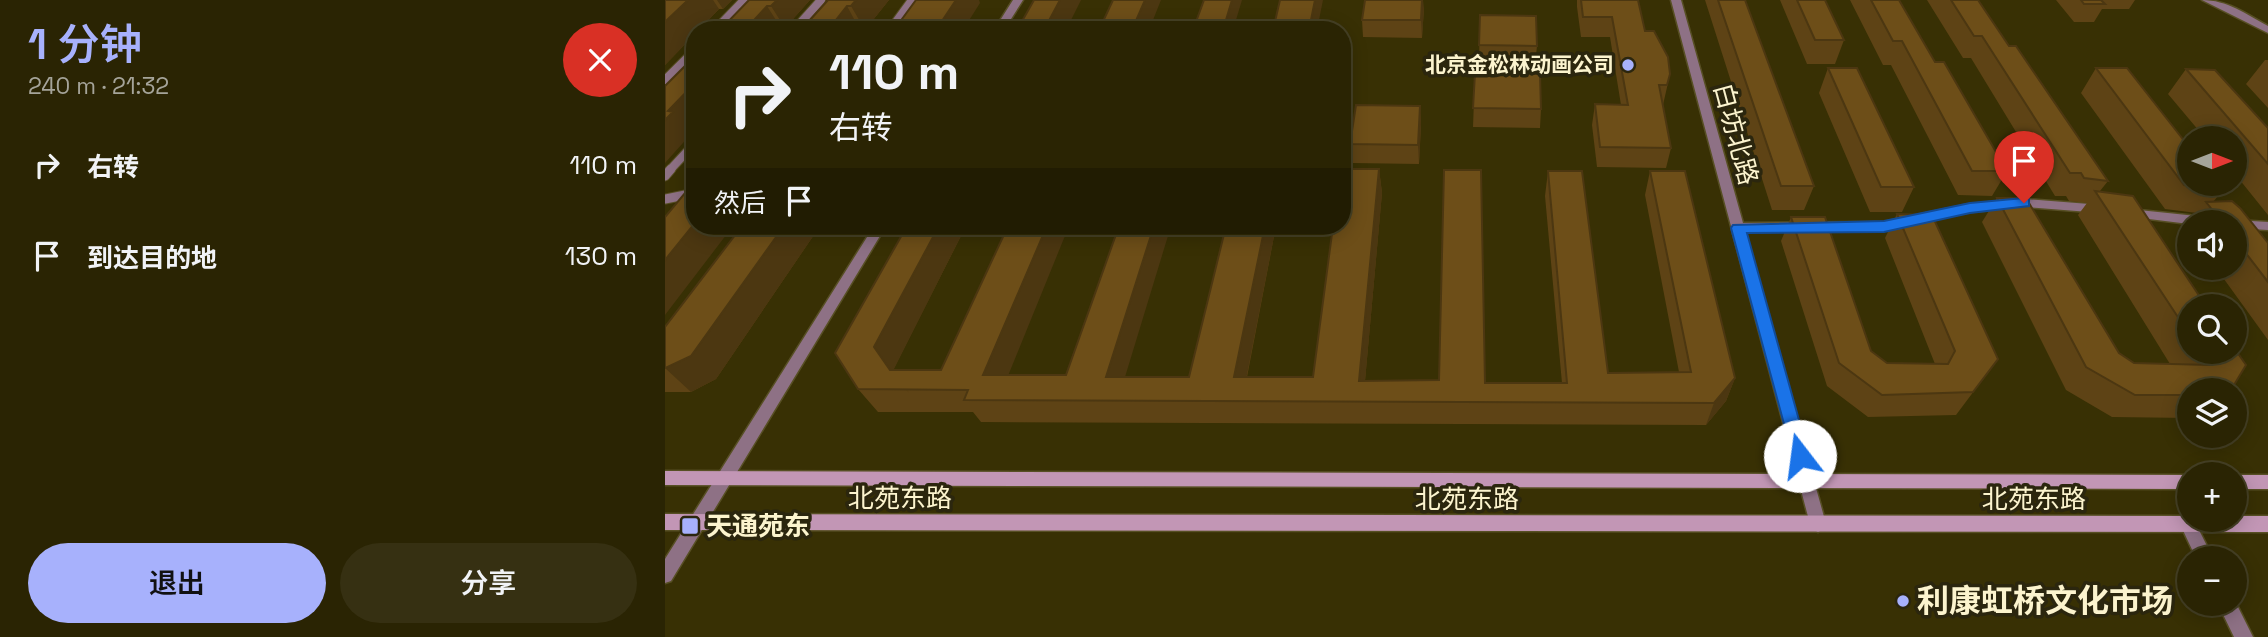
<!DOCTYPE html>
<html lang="zh">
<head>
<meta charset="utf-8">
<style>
	:root { --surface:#2a2403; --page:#363012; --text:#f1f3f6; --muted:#a5a49a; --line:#464125; --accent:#a7b1fc }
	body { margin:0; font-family:"Space Grotesk","Noto Sans SC",sans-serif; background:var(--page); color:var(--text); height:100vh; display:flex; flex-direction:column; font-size:26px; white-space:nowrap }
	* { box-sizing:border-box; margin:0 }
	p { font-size:23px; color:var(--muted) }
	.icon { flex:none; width:38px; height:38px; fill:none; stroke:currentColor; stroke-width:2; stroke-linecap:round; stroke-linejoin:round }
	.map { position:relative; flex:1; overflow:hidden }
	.sheet { display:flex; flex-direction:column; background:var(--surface); width:665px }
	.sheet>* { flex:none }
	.top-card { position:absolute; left:21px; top:21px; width:665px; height:214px; border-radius:28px; box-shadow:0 4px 18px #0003,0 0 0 2px var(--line); background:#2a2403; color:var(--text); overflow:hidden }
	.needle { width:46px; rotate:90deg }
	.buttons { position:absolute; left:1512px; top:126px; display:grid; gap:14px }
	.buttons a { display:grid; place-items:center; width:70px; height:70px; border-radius:50%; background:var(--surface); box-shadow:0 4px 18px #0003,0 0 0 2px var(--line); font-size:35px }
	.pin { position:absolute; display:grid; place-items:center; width:60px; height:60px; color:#fff; margin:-72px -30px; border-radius:50% 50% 50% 0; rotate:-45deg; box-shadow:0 0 7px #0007 }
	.pin .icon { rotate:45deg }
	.me { position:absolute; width:77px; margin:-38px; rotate:345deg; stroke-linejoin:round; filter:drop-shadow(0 0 5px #0008) }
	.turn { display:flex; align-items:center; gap:24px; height:147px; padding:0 28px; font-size:32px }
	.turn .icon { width:91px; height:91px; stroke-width:2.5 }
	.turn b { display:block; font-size:49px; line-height:60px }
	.then { display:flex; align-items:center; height:66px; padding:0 28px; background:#0003; gap:14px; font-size:26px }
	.round { display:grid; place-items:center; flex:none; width:74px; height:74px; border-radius:37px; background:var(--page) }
	.headline { display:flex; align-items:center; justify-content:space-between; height:119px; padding:0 28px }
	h1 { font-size:42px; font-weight:600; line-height:52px; color:var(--accent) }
	.action { display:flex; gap:14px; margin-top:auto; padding:14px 28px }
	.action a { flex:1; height:80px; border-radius:42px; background:var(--accent); color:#111; font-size:28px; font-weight:600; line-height:80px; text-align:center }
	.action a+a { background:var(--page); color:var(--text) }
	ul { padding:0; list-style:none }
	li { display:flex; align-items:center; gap:21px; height:91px; padding:0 28px }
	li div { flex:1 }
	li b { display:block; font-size:26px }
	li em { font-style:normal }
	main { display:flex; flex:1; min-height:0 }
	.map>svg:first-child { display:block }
</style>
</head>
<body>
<main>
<section class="sheet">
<div class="headline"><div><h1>1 分钟</h1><p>240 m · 21:32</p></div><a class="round" style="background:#d93025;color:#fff"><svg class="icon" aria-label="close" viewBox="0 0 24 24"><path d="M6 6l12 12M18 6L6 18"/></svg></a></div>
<ul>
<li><svg class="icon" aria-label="right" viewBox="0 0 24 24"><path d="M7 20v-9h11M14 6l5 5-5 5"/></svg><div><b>右转</b></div><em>110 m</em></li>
<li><svg class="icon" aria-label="arrive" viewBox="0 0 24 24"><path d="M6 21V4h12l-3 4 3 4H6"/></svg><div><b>到达目的地</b></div><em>130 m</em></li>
</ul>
<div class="action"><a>退出</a><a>分享</a></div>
</section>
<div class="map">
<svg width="1603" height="637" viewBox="0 0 1603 637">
	<rect width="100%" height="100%" fill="#383004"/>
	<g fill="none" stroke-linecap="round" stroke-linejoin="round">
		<!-- lane-far1 casing -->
		<g stroke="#574f24" stroke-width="10">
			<path id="lane-far1" d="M50,30L79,0
				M129,30L156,0
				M225,30L247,0
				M0,80L30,50
				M4,171L30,143"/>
		</g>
		<!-- lane casing -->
		<g stroke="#574f24" stroke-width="11">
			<path id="lane" d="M0,176L6,169
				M0,199L30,193"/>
		</g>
		<!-- street casing -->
		<g stroke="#574f24" stroke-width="3">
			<path id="street" d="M348,0H358L339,30H329Z
				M1006,0H1016L1078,223L1219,222L1305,204L1359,199L1437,205L1443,209L1437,213L1359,207L1305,212L1219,230L1080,232L1161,524L1159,529L1153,532L1147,529L1145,524Z
				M1537,0C1562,0 1581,14 1603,26V33Z
				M1464,209L1551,218L1557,222L1524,224L1460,216L1458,213L1460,210Z
				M1570,220L1603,222V230L1570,228V222H1565Z
				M209,226H221L6,581L0,583V559Z
				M1523,516L1524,520H1529L1548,558H1531L1515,524L1517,519Z
				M1570,601L1588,637H1569L1553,604H1570Z"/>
		</g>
		<!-- secondary casing -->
		<g stroke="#574f24" stroke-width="3">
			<path id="secondary" d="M0,471L1524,475V489L0,485Z
				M1570,475H1603V489H1570Z
				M0,514L1524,516V520H1570V516H1603V532L0,530Z"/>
		</g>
		<!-- lane-far1 -->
		<use href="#lane-far1" stroke="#8e7185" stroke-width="8"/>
		<!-- lane -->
		<use href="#lane" stroke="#8e7185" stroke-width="9"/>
		<!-- street -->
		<use href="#street" fill="#8e7185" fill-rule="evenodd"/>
		<!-- secondary -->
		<use href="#secondary" fill="#c296b5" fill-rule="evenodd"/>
	</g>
	<!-- wall -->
	<path fill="#5e4315" d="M0,0H67L58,9H54L34,30H30V34L0,65Z
		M84,0H145L120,28H116Z
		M163,0H224L200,30H136Z
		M912,0H973L980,31L1005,74L998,105L1006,148L1001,168L932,167L927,125L930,104L956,105L945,37H916L912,7Z
		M1040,0H1080L1149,186L1139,210H1107Z
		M1115,0H1160L1179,40L1170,64H1142Z
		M1185,0H1234L1270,62L1342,171L1327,196L1293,195L1226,65H1218Z
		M1262,0H1313L1344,46L1443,181L1435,191L1524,306V352H1570L1524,390V418L1447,417L1401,390L1317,222L1332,198L1454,353L1469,363L1505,364L1413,215L1422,203L1404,201L1401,196H1390L1306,58H1298Z
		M1391,0H1470L1464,9H1437L1429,22H1409Z
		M759,8L757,38L698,37L697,20Z
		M815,15L872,46L870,65L814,64Z
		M1600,60H1603V108L1581,84Z
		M1163,68L1249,187L1237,212H1205L1154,93Z
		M1431,68L1558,190L1548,202L1603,243V340L1551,268H1570V222H1524V231L1521,226L1532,213L1500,209L1416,93Z
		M1521,69L1603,128V215L1570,174V138H1540L1503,94Z
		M810,73L876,109L875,128L808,127Z
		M755,106L756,125L754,164L687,163L685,144Z
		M714,169L717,193L700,381L820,383H897L880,196L883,171L943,373L1014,372L980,195L985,171L1070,378L1061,401L1041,425L316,422L308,412H213L193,389L242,226H301L228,370L344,375L524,377L611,226L582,377H648Z
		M1232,214L1333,359L1291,415L1203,417L1162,386L1116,241L1126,217L1206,351L1222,363L1270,364L1220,238Z
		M77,226H155L51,379L26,392H0V327Z"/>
	<!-- shaded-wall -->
	<path fill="#4c3711" d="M23,0H48L54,9L34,30H30V34L0,65V22Z
		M52,0H67L58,9Z
		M112,0H145L120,28L106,6Z
		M191,0H224L200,30L186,6Z
		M291,0H314L315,3L298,30H271Z
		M395,0H416L401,30H379Z
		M480,0H496L484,30H467Z
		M567,0H577L568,30H558Z
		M650,0H658L652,30H644Z
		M757,0H758L759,8L757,38L756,20Z
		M102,6L116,28L115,30H80Z
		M182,6L195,30H163Z
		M30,83V124L24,131L26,134L0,163V120L3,111Z
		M755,106L756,125L754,164L753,145Z
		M714,169L717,193L698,403L694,381Z
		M30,223V226H68L0,315V260Z
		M119,226H155L51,379L26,392L0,368Z
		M274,226H301L228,371L244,393L225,370L209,347Z
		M382,226H404L334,398L318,375Z
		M489,226H506L453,400L441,377Z
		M600,226H611L577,400L569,377Z
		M1070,378L1061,401L1041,425L1049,403Z"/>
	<!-- building -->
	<path fill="#6d4e18" stroke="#4c3711" stroke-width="2" d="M0,0H23L0,22Z
		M84,0H112L106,6H102L80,30H55Z
		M163,0H191L186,6H182L163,30H136Z
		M251,0H291L271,30H229Z
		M369,0H395L379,30H352Z
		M448,0H480L467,30H434Z
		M539,0H567L558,30H528Z
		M615,0H650L644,30H608Z
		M700,0H757L756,20H697Z
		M916,0H973L980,31H989L1003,57L1005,74L1002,85H994L1006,148L935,147L930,104L963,105L947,17H918Z
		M1053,0H1080L1149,186H1116Z
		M1132,0H1160L1179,40H1150Z
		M1206,0H1234L1270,62H1279L1342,171H1307L1237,41H1228Z
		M1286,0H1313L1344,46H1351L1443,181L1419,178L1416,173H1405L1317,36H1309Z
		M1416,0H1436L1440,4H1419Z
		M815,15L871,16L872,46L814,45Z
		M30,56V83L3,111L8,112L0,120V86Z
		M1163,68H1192L1249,187H1216Z
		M1431,68H1462L1524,147V184H1554L1558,190L1519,185Z
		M1521,69L1550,70L1603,128V164Z
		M810,73L875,74L876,109L808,108Z
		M691,105L755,106L753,145L685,144Z
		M677,169H714L694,381L774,380L779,170H816L820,383H902L883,171H917L943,373L1026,372L985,171H1020L1070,378L1049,403L299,400L303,390L193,389L170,353L242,226H274L209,347L225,370H276L343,226H382L318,375H401L454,226H489L441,377H524L561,226H600L569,377H648L668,226H677Z
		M30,181V223L0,260V217Z
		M1430,191L1468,196L1541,306H1524V334Z
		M1332,198H1361L1454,353L1469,363L1544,365L1536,352H1570V349L1581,365L1566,390H1524V395H1470L1421,367Z
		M1567,201L1575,208L1603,243V282L1570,239V222H1557L1541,202Z
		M1232,214L1267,215L1333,359L1308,392L1217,395L1174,363L1126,217H1160L1206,351L1222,363L1283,364L1290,351Z
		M77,226H119L26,356L0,368V327Z"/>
	<!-- route -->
	<path fill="#1a73e8" stroke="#114b97" stroke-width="2" d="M1359,198L1364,199V206L1305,213L1219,232L1082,233L1144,456L1141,461L1135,463L1129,461L1066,228L1068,225L1219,221L1305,203Z"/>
	<!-- markers -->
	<g fill="#a7b1fc" stroke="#2b260e" stroke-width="2.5">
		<circle cx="963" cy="65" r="7"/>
		<rect x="16" y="517" width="18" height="18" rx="3.5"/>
		<circle cx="1238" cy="601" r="7"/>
	</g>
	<g text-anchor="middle" stroke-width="7" stroke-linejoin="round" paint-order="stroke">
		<!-- far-poi labels -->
		<g font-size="21" font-weight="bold" fill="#fcf4ce" stroke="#2b260e" text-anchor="end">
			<text x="949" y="72">北京金松林动画公司</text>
		</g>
		<!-- street labels -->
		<g font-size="26" fill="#fcf4ce" stroke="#2b260e">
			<text transform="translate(1071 134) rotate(75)" y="9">白坊北路</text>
			<text x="235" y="507">北苑东路</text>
			<text x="802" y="508">北苑东路</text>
			<text x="1369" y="508">北苑东路</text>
		</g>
		<!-- poi labels -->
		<g font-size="26" font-weight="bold" fill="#fcf4ce" stroke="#2b260e" text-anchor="start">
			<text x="41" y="535">天通苑东</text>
		</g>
		<!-- near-poi labels -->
		<g font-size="32" font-weight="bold" fill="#fcf4ce" stroke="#2b260e" text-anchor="start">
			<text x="1252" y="612">利康虹桥文化市场</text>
		</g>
	</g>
</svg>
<div class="buttons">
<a><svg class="needle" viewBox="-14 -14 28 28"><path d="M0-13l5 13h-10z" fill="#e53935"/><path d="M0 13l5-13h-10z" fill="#a5a49a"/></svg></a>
<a><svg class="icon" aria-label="sound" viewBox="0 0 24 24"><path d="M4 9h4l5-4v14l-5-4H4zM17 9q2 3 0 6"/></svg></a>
<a><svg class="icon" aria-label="search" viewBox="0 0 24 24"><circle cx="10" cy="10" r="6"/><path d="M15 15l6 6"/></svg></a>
<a><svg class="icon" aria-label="layers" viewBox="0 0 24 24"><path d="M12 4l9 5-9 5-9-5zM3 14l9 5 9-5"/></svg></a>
<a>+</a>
<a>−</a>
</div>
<div class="pin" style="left:1359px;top:203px;background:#d93025"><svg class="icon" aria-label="arrive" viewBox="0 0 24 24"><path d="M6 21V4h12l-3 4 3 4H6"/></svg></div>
<svg class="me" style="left:1135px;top:456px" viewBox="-20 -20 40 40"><circle r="19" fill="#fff"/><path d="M0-13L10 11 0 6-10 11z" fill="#1a73e8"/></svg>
<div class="top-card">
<div class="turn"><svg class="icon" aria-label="right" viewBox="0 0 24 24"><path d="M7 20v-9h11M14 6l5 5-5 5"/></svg><div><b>110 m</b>右转</div></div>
<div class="then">然后<svg class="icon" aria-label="arrive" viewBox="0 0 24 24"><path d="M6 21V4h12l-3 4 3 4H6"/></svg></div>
</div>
</div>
</main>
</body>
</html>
